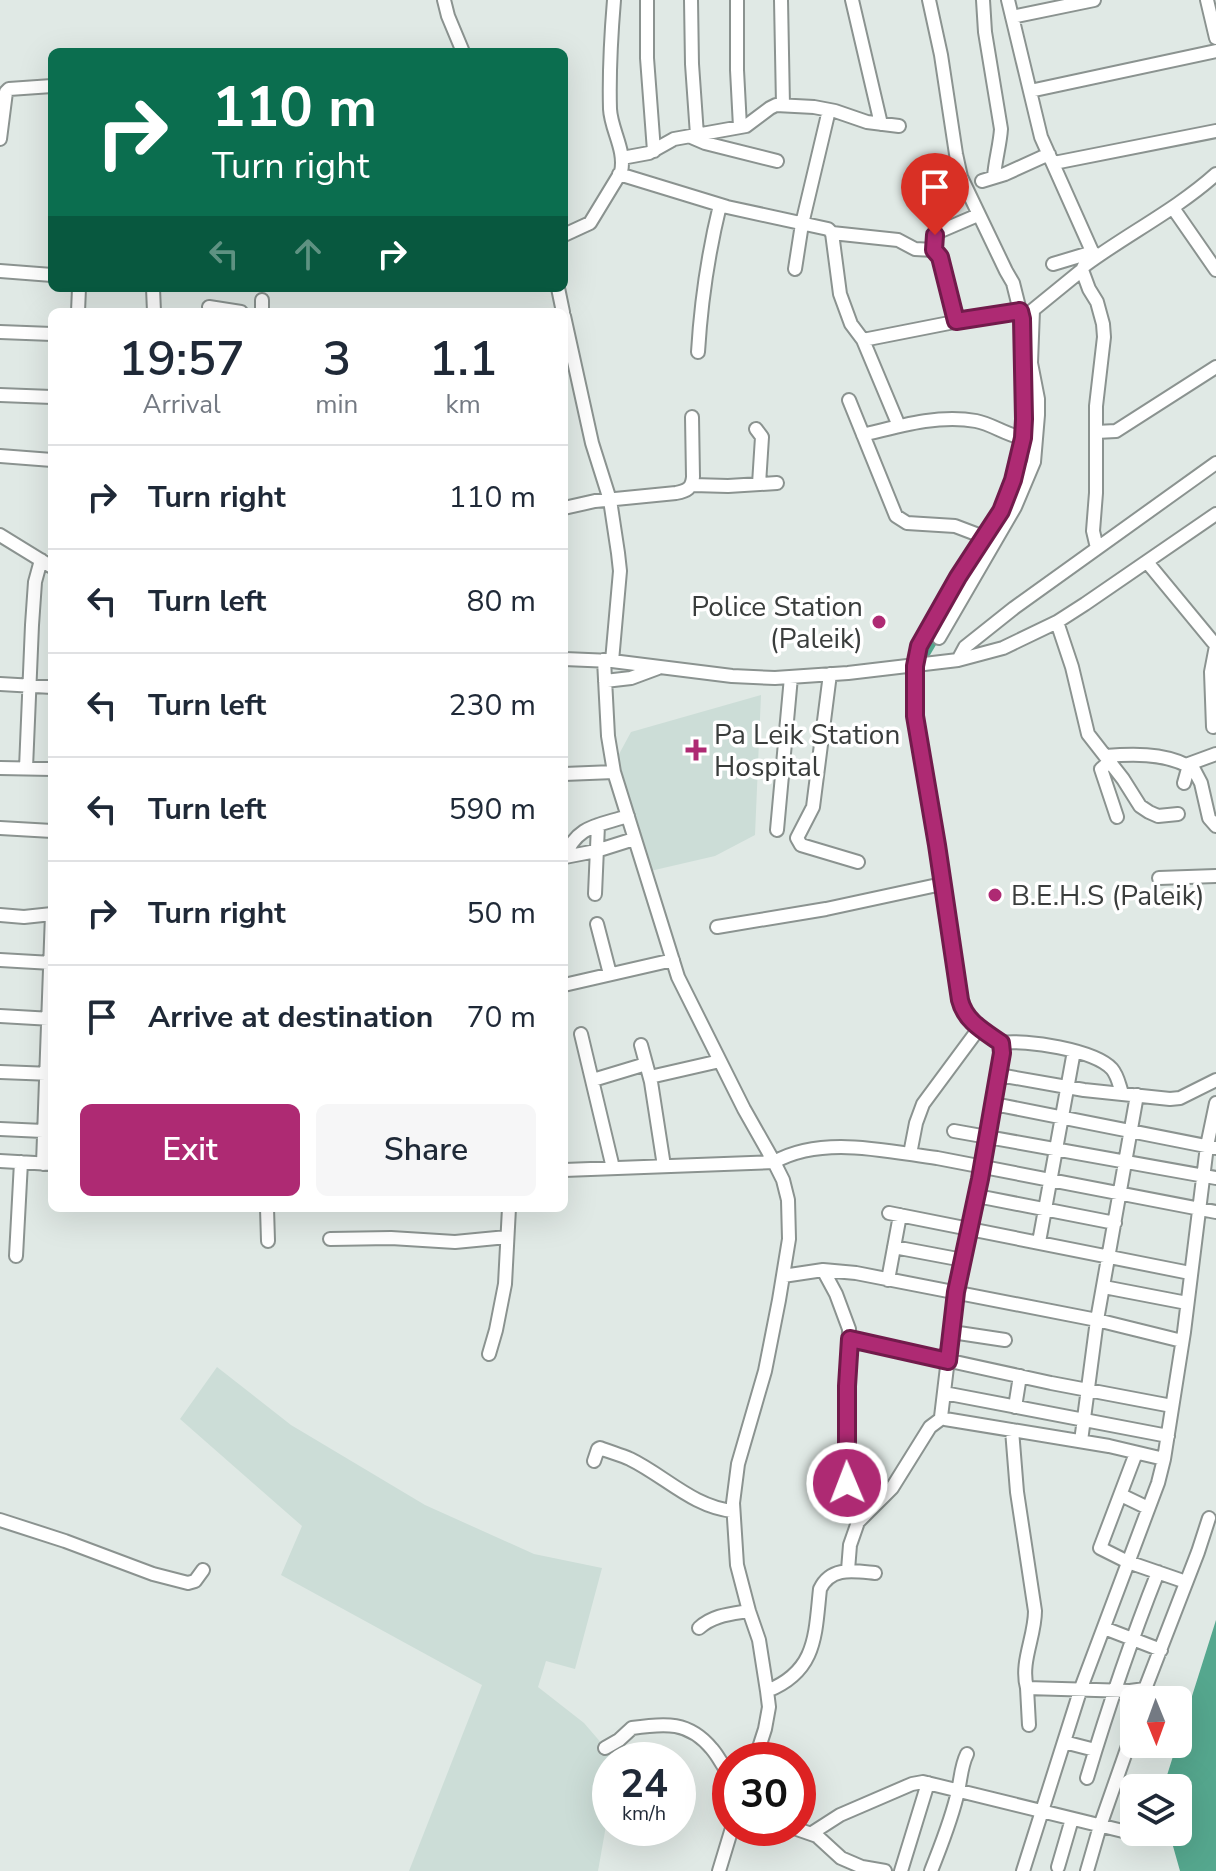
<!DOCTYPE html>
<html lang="en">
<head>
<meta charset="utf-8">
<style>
	:root { --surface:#fff; --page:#f6f6f7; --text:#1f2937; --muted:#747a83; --line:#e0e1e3; --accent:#ae2a73 }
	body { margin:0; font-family:"Nunito Sans",sans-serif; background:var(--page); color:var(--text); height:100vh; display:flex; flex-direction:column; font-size:30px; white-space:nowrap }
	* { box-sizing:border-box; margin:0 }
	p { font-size:26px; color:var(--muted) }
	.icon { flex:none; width:44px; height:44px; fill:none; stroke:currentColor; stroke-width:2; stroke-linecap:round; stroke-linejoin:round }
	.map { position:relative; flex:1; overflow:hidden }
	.details { position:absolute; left:48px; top:308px; width:520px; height:904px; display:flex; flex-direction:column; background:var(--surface); border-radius:12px; box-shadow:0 8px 32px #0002 }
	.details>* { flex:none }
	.guide { position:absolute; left:48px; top:48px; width:520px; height:244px; border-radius:12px; box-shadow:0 8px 32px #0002; background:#0b6e4f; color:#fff; overflow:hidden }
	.needle { width:52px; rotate:179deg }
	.controls { position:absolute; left:1120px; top:1686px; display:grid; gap:16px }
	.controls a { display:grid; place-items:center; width:72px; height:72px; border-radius:12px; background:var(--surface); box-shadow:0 8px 32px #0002; font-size:40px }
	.speed { position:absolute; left:592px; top:1742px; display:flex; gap:16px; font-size:40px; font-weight:700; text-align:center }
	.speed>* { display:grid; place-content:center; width:104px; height:104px; border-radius:50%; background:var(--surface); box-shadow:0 8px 32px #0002; line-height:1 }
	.speed small { font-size:20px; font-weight:400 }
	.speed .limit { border:12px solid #d22; background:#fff; color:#111 }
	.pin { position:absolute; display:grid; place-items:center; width:68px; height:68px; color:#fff; margin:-82px -34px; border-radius:50% 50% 50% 0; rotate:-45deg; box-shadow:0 0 8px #0007 }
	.pin .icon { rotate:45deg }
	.me { position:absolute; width:88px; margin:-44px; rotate:359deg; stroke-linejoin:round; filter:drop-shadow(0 0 6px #0008) }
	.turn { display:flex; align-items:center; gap:28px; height:168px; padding:0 32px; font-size:36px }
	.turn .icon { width:104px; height:104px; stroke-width:2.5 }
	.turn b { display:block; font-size:56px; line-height:68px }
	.lanes { display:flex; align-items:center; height:76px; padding:0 32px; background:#0003; justify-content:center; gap:40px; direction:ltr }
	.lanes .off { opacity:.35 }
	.eta { display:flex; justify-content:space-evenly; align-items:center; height:136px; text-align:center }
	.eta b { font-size:48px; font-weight:600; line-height:56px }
	.action { display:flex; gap:16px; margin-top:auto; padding:16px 32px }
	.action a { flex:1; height:92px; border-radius:12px; background:var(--accent); color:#fff; font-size:32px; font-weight:600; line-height:92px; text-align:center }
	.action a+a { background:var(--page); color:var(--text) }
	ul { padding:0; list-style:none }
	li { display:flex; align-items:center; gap:24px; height:104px; padding:0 32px; border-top:2px solid var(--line) }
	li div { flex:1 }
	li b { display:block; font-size:30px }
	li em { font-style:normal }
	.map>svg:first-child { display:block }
</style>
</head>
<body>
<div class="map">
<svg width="1216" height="1871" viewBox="0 0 1216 1871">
	<rect width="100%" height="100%" fill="#e0e9e5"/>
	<!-- built -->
	<path fill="#ccddd7" d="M761,695L755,835L715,856L646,872L618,756L631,732Z
		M217,1367L291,1425L425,1505L534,1554L602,1568L575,1669L546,1661L538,1687L584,1723L616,1760H610V1803L598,1871H409L482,1685L281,1575L302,1526L180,1419Z"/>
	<!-- water -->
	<path fill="#55a78e" d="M1216,1620V1871H1180L1169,1832H1178V1788H1163Z"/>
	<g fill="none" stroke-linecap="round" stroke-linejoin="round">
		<!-- canal -->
		<path stroke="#55a78e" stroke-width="9" d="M926,653L939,631"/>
		<!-- minor casing -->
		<g stroke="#8b9390" stroke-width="16">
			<path id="minor" d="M444,0L448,16L463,52
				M647,0V58L654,151
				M691,0L692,64L697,135
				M737,0V70L740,127
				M781,0L783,105
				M852,0L881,124
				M929,0L941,55L956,154L961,177L1006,271L1013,283L1022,319L1024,419L1023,438L1013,480L1001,511L958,577L919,646L915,666V716L937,845L960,1000C965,1021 984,1031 1001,1043L1002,1046L997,1090L980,1179L956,1292L941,1417L945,1419L1109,1446L1164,1459L1158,1483L1081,1688L1023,1871
				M983,0L985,32L1001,129C1000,145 995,161 994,177
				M1008,0L1041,137L1095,258
				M1207,0L1216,38
				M1012,17L1094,0
				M1030,91L1216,51
				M691,137L705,143L777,161
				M0,139L6,92L9,89L52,86
				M622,158L649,153L674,139L746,126L770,108L776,105L814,107L835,111L867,122L899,126
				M1054,163L1216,131
				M619,174L727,207L828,229L832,233L840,294L851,324L863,340L899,426
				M982,181L1005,174L1049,154
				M1173,208L1216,270
				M832,233L898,240L915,249L934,250L940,257L956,321
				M564,235L590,223L621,172C626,150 611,130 610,109C609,73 611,36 614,0
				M934,250L936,233L978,215
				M1053,264L1093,252
				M795,269L802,224L829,110
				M1082,270L1089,289L1097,302L1103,324L1104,337L1096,406V493L1093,531L1097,548
				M0,271L52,275
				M153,288L154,312
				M558,288L563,312
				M209,307L241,312
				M78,312L79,288
				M262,312V300
				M1028,314L1082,270L1084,266C1127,234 1176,210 1216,174
				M564,316L592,443L610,500L618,553L620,571L612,661
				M0,332L52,334
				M863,340L995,314L1020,311
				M698,352C701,302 708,254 720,205
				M0,395L52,397
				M849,400L896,516L907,523L955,526L984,537
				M756,429L762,437L759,484
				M1096,432L1116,431L1216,367
				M863,435C899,426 939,414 976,421C992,424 1006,435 1023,438
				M0,456L52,460
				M693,485L728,486L777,483
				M564,508L595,501L676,493C687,491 692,488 693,477L692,417
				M0,535L52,567
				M1147,562L1213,642L1216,643
				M1057,622L1072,667L1088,734L1123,779L1140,806L1149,812L1158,816L1178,814
				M939,638L1015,507L1034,462L1038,415V399L1031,363L1033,310
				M564,659L612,661L732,676L775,678L848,673L958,660L1003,648L1057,622L1085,604L1216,514
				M604,660L608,736L614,772L678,977L744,1109L774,1162L783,1180L788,1200L789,1239L779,1300L765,1371L738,1464L733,1503L737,1565L749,1611L759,1640L767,1691L769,1707L765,1729L755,1760
				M958,660L965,647L1014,608L1216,463
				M830,674L813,807L797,838L801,845L858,862
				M605,681L631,678L658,668
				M0,684L52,687
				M1213,727L1211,672L1216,646
				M1105,756C1132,754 1162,753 1186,765L1216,754
				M1109,762L1101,769L1117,817
				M1191,764L1201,783L1209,818L1216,826
				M0,768L52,769
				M26,768L32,625L35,582L41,560
				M564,774L614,772
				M1184,783L1189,765
				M0,828L52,831
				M777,830L791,677
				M565,857L596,851L634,839
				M564,858C577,825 597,826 628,816
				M1159,878L1216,876
				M595,894L598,825
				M0,915L24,917L52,914
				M597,924L610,974
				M717,927L826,909L942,884
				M0,960L52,963
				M564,985L673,960
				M0,1016L52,1019
				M581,1034L613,1168
				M1001,1043C1025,1039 1095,1050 1112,1069C1118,1076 1119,1085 1122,1093
				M641,1045L651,1082L664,1166
				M0,1072L52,1074
				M999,1075L1084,1090L1170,1099L1180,1098L1216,1080
				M650,1077L720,1061
				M593,1080L646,1064
				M994,1104L1216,1148
				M0,1129L43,1131
				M954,1131L1216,1178
				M910,1154L916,1123L923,1104L980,1027
				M0,1161L52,1164
				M43,1164L52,914
				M564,1170L774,1162C822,1135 885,1151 937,1158L1216,1212
				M977,1196L1115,1223
				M267,1208L268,1241
				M889,1213L1190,1273
				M330,1239L391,1238L455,1242L507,1237
				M1039,1242L1074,1051
				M894,1247L963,1260
				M16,1256L21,1162
				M823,1270L836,1294L849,1329L847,1483
				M783,1276L823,1270L856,1273L1097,1320L1182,1341
				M888,1280L900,1215
				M1104,1287L1187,1303
				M952,1332L1005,1340
				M850,1339L1051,1383L1172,1406
				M489,1354L496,1330L505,1284L509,1208
				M944,1393L1168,1436
				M1015,1407L1020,1376
				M1012,1430L1017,1492L1035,1611C1035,1637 1020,1662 1027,1688
				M1081,1441L1097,1320L1137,1095
				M1136,1453L1100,1548L1128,1562L1186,1582
				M1164,1459L1184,1332L1207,1146L1216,1103
				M594,1461L598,1449L600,1448C610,1452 621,1455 630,1459C665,1476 693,1507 733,1511
				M1121,1495L1148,1508
				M0,1520L65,1541L153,1574L188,1583L195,1581L203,1570
				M848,1570L850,1545L858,1522L892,1488L930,1427L942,1418
				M699,1628C713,1615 731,1614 749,1611
				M1104,1628L1161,1650
				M767,1691C817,1671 815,1635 820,1589C831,1566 854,1571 875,1573
				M1029,1725L1027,1688L1130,1691L1145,1689L1198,1552L1209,1518
				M1064,1742L1095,1750
				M605,1748L619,1740L632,1728C665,1723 689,1721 712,1749C719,1757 723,1767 730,1775
				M1087,1778C1108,1708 1131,1640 1158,1572
				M794,1828L817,1836L841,1858L862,1867L885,1871
				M812,1833L840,1815L912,1784L923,1782L1131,1833
				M1058,1867L1072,1819
				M719,1871L732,1828
				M901,1871L928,1783
				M931,1871C941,1845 952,1819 958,1791C961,1778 961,1766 967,1754
				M1087,1871L1100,1826L1128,1746"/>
		</g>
		<!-- minor -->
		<use href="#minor" stroke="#fff" stroke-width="12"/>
	</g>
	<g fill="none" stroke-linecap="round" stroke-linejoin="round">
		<!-- route casing -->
		<g stroke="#711b4b" stroke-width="20">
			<path id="route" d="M847,1483V1386L850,1339L948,1361L956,1292L980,1179L1002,1053L1001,1043C984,1031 965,1021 960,1000L937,845L915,716V666L919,646L958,577L1001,511L1013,480L1023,438L1024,419L1022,319L1020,311L956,321L940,257L934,250L935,235"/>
		</g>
		<!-- route -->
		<use href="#route" stroke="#ae2a73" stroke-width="14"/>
	</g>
	<!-- markers -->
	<g fill="#ae2a73" stroke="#fff" stroke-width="3">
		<circle cx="879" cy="622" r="8"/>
		<path d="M692 738h8v8h8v8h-8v8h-8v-8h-8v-8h8z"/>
		<circle cx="995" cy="895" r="8"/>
	</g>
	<g text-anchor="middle" stroke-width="7" stroke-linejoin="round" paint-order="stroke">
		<!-- poi labels -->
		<g font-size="28" fill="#3a3d3c" stroke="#fff" text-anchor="start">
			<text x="863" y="616" text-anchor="end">Police Station<tspan x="863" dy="32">(Paleik)</tspan></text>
			<text x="714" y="744">Pa Leik Station<tspan x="714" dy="32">Hospital</tspan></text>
			<text x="1011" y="905">B.E.H.S (Paleik)</text>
		</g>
	</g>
</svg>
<div class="controls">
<a><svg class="needle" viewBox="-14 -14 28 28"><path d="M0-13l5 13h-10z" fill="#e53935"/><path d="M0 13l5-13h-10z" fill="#747a83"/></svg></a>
<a><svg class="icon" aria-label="layers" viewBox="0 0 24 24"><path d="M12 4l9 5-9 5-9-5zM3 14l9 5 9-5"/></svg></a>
</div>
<div class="speed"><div>24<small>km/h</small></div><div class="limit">30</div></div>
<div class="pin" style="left:935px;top:235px;background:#d93025"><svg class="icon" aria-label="arrive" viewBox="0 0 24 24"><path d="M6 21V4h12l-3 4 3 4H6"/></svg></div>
<svg class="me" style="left:847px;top:1483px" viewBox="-20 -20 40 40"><circle r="17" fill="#ae2a73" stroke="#fff" stroke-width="3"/><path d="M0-11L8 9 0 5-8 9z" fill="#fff"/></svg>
<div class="guide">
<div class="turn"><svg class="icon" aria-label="right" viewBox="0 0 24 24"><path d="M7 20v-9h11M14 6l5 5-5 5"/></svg><div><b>110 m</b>Turn right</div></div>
<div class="lanes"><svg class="icon off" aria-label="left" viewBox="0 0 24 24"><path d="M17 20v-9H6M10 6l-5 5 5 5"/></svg><svg class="icon off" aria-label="ahead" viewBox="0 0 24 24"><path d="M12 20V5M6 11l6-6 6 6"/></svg><svg class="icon" aria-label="right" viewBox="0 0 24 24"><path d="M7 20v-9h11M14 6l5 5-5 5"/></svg></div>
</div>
<section class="details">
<div class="eta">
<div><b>19:57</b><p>Arrival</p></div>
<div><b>3</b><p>min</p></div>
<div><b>1.1</b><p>km</p></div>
</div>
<ul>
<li><svg class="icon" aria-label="right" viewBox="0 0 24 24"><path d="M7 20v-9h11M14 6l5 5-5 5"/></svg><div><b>Turn right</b></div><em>110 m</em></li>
<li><svg class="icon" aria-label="left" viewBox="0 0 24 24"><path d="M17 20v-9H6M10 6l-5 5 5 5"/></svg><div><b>Turn left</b></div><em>80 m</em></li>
<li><svg class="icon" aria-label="left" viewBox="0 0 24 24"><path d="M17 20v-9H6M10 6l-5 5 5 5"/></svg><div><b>Turn left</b></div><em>230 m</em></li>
<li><svg class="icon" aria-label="left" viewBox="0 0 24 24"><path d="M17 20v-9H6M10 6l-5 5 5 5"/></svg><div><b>Turn left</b></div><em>590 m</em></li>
<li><svg class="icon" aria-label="right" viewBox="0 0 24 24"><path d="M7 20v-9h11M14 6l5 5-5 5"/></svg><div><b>Turn right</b></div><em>50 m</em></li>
<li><svg class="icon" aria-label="arrive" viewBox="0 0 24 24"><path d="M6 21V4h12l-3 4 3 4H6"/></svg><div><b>Arrive at destination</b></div><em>70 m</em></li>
</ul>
<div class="action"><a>Exit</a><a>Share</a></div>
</section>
</div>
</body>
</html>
